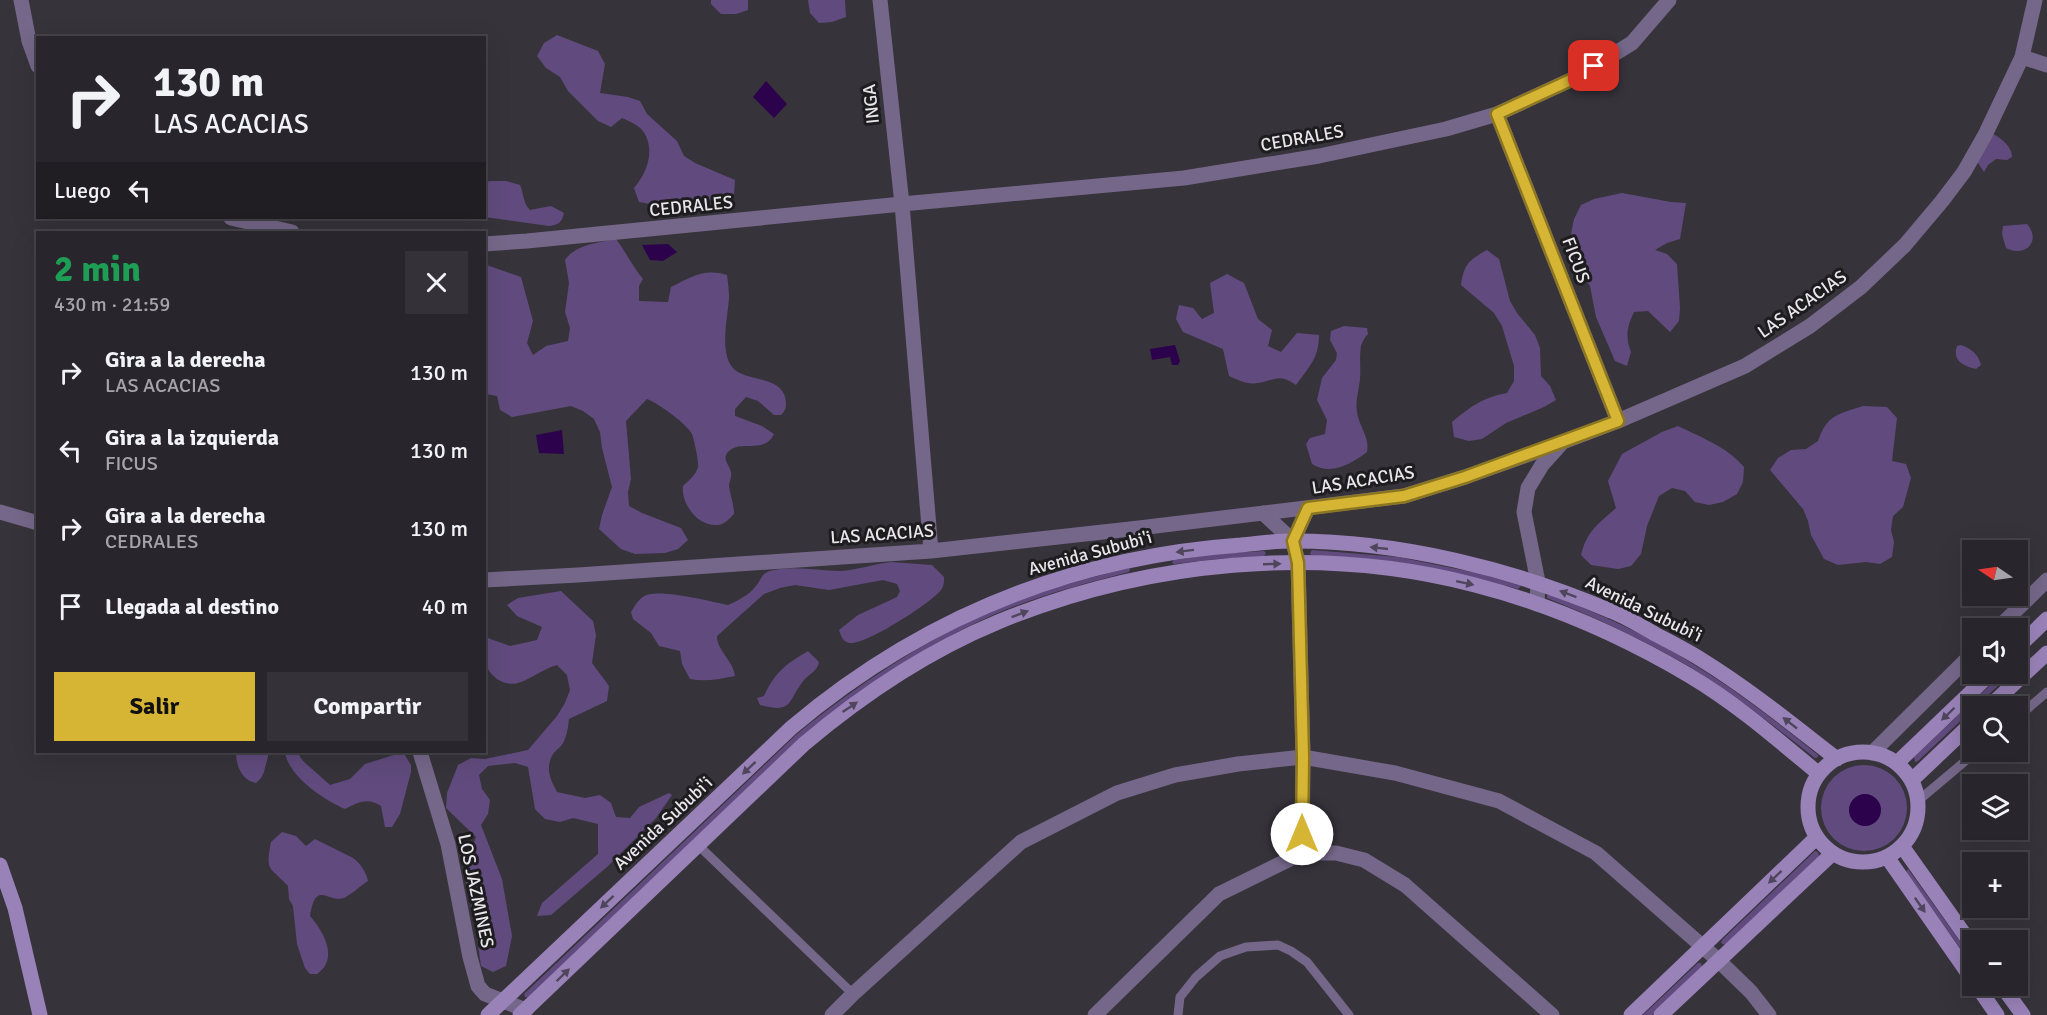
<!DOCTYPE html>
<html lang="es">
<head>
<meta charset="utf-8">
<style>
	:root { --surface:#28262c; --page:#343238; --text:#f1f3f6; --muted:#a5a5a9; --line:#444348; --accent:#d6b534 }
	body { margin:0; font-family:Signika,sans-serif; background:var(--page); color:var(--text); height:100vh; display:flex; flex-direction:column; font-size:22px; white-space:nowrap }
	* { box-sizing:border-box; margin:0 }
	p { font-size:20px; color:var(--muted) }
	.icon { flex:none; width:33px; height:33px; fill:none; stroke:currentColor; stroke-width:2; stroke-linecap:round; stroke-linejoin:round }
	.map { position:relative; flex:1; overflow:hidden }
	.sheet { position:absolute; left:36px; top:231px; width:450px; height:522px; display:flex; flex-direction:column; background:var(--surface); border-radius:0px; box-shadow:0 6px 24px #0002,0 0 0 2px var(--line) }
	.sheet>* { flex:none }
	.banner { position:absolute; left:36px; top:36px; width:450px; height:183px; border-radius:0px; box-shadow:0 6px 24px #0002,0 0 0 2px var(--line); background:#28262c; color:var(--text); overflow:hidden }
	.needle { width:39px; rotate:283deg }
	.buttons { position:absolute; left:1962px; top:540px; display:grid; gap:12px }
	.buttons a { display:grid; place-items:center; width:66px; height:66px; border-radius:0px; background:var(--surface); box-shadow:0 6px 24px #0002,0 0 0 2px var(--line); font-size:30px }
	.pin { position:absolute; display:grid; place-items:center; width:51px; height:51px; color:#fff; margin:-26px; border-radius:12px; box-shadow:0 3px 9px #0006 }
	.me { position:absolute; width:66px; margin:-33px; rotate:0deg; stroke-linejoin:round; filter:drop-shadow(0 0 4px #0008) }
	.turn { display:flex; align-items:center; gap:21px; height:126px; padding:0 18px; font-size:27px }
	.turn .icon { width:78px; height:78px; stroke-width:2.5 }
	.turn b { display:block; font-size:42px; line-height:51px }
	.then { display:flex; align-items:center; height:57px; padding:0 18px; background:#0003; gap:12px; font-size:22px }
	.round { display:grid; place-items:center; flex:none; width:63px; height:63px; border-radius:0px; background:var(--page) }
	.head { display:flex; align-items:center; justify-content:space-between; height:102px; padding:0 18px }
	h1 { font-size:36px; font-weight:700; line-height:45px; color:#1e9e55 }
	.cta { display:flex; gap:12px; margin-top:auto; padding:12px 18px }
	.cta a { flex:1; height:69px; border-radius:0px; background:var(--accent); color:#111; font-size:24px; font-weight:700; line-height:69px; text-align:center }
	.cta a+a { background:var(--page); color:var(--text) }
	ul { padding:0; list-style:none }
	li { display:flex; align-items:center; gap:18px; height:78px; padding:0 18px }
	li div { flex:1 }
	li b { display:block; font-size:22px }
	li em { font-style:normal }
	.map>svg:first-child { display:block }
</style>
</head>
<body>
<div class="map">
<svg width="2047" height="1015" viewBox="0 0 2047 1015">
	<rect width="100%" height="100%" fill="#36333b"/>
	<!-- green -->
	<path fill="#614b7e" d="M711,0H748V10L736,14H721L711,4Z
		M808,0H845L846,17L832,22L819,23L810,13Z
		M557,35L598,51L605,64L600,93L628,97L640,101L647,114L677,141L684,156L695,163L735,180L734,194L692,204L679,209L639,202L634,188C646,174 655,153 645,134C641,126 629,121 622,118L611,127L598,121L568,91L560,77L546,68L537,56L544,43Z
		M1991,133C2000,137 2012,146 2012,157L2007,160L1996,159L1988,165L1984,172L1978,163L1977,156Z
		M490,181H506L520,185C524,194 523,203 530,210L551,206L564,213C562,222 559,225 549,226L485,217V182Z
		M1622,193L1671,202L1686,203L1680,239L1667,243L1655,250L1667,254L1677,264L1680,308L1679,321L1670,332L1648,311L1634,312C1627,327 1625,336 1631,352L1627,366L1615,361L1596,317L1590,286L1574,263L1571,249V234L1574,219L1581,205L1594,199Z
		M2027,224C2042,241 2025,258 2006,248L2002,234L2003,226Z
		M616,239C626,252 632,266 643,279L639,286V301L668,302L671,287C692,277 703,268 727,275C728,283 729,291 729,298C728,317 718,356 735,370C750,382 785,376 786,403C786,408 785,411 781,415H774L758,401L746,397L735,409V416L762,426L774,434C764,455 741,439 729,451C721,458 729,464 731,472C732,477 729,482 729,486C730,495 734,504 734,514C730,518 724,525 718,525C698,527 681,504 683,486C689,480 696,475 698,467C699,461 694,440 692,434C687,424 658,403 647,399L626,421L631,479L628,492L629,506L642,513L681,528L688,540L678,549L665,553L635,554L621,549L599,529L602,515L612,487L602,448L600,432L594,419L583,411L571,406L512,417L500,410L497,396L485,394L484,264L521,277L533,321L527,343L533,355L546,346L568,341L570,328L565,312L569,283L565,260C576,244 598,243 616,239Z
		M1487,250L1499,259L1510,301L1517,313L1535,335L1540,348L1541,376L1550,386L1556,400L1544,407L1506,423L1482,439L1469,441L1454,437L1452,422C1472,406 1481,398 1507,393L1514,381V366L1502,326L1494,313L1461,285C1464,264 1469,260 1487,250Z
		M1227,274L1244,283L1258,319L1272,330L1268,346L1281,352L1297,333L1319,335C1319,358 1309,367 1296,385C1279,373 1276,380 1258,383C1247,385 1238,380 1229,376L1223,349L1183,332L1176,319L1179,305L1193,308L1202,319L1214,313L1210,283Z
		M1344,326L1367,328L1368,334C1364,338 1363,341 1361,346C1359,357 1361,368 1360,379C1359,390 1355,401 1357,412C1359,427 1370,437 1367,452C1351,464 1331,476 1312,464L1306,444L1310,438L1325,434L1327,420L1317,400L1322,378L1336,360L1337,353L1330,340L1331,331Z
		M1961,345C1972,349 1978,354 1981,365L1976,369C1963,366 1952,361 1957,346Z
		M1863,406L1887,407L1897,418L1892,461L1906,464L1911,478L1903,507L1893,516L1891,530L1894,542L1892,557L1880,564L1866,562L1838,565L1824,559L1811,535L1808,521L1803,509L1770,470L1778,458L1791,450L1806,449L1818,441C1827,415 1838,414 1863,406Z
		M1678,426C1702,438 1726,446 1744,467L1743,482L1737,494L1723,502L1709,505L1695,502L1685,491L1672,488L1659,496L1647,526L1641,554L1631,566L1618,569L1591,565L1581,555C1587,531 1598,524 1616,508L1608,481L1622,454L1662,432Z
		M1312,550L1398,557L1482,574L1521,586L1518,589L1481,579L1397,562L1311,555L1310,553Z
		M1264,551L1266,553L1264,556L1217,559L1174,564L1172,563L1174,560L1216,554Z
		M891,562L932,565L944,577C944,582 944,586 941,590C931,603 867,644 851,643C843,643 841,636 839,630L858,615L897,597L900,591L897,584L883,580L829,590L795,585L780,588L764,594L717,636C717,651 733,660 735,676C720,679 705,682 690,679L682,664L680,651L659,646L651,633L633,619L631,612C634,607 638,600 643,597C656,587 711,602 728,605C737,601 749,595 755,587C761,581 761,573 770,571C793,565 817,571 840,571C857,570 874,564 891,562Z
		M1129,568L1130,569L1129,572C1083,584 1037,596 993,615C923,646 858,690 800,738L528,997H525L524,994L797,734C856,686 920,643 989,612C1033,592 1082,580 1129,568Z
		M561,591L593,621L596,635L592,663L609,686L607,701L569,719C568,727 567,736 563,743C561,747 556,750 553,754C545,768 550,779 557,792L585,798L600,795L611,803L616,817L630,818L639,807L669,793L672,795L656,818L607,867L551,915L537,916L542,903L598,854V824L573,818L560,822L545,819L535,809L528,767L515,763L488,766L479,775L482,789L490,800L488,814L481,825L502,879L512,936L506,966L493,972L481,966L475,922L465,878L466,864L476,837L446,808L447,793L458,765L471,758L485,759L528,750L557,716L565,703L570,690L567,675L557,665C542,669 532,679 518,683C503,687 489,676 485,662C483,655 484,645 485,637L510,646L537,640L542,627L517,616L507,605L518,598Z
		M1549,594C1600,614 1650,636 1696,666C1739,692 1778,723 1818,755V757L1815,758C1775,727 1735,695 1692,668C1646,641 1597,618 1547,598V595Z
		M808,651L819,662C817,672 810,673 804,680C787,701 794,714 760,705L757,698L764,696C775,672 786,664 808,651Z
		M2002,674H2011L1976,706H1972V710L1918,761L1915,762L1914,757Z
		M236,752H269L264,772L261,778L256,783C241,780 236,765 236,752Z
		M285,752H297L303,761L330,785L350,779L365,764L403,752L411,765V772L400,814L392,827H385L381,806C369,797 358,802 345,809C324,800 288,776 285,752Z
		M1821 808a43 43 0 1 1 86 0a43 43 0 1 1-86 0Z
		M282,832L296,836L306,846L315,839L353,858C361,864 366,872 368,881C360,886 352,894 344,898C327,903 316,879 310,916C324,932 339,959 317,974H310L305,968L297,944L293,906L289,899L288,886C270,866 265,873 271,842Z
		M1815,851L1818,852L1819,856L1725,945L1721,943L1722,940Z
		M1908,869L1972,958V965L1906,872Z
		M1698,963H1701L1702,967L1652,1015H1643Z"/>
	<!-- water -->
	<path fill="#2c024c" d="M766,81L787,104L774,118L753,97Z
		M668,244L677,252L663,261L650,260L642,245Z
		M1175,345L1180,361L1178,365H1172L1170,357L1152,360L1150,349Z
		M562,430L564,454L539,453L536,435Z
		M1849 810a16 16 0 1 1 32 0a16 16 0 1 1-32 0Z"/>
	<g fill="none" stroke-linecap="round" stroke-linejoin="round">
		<!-- lane -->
		<path stroke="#756789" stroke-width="9" d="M2018,717L2047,692
			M1919,800L1976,752
			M698,845L853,994
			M1178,1015L1180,997L1196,977L1220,956L1246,947L1278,945L1291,951L1307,962L1349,1015"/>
		<!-- street -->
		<path stroke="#756789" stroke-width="15" d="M21,0L29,41L38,66
			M880,0L902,204L1184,178L1319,156L1446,129L1497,114L1575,78L1632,43L1669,0
			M2022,57L2047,65
			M1497,114L1618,421
			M231,218L292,232
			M484,244L527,241L902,204L931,551
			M0,512L38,523
			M1263,513L1293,541L1298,563L1303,757L1302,853
			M1293,541L1308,508
			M484,580L578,575L931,551L1139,528L1404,496L1465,477L1563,442L1618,421L1745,366L1810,326L1861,287L1905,245L1942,201L1964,172L1985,135L2022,57L2035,0
			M1537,604L1538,582L1524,512L1528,488L1542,465L1561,444
			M1998,628L2047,580
			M420,752L448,844L470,957L478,986L485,994L526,1010
			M1872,753L1972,654
			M832,1015L853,994L1021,842L1117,793L1175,775L1238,764L1303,757L1395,773L1499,801L1596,853L1718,960L1751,992L1769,1015
			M1095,1015L1219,894L1302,853H1336L1364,860L1405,885L1552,1015"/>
		<!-- secondary -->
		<path stroke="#9982b8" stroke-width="15" d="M2018,647L2047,619
			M1990,706L2047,653
			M1808 807a55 55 0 1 1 110 0a55 55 0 1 1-110 0Z
			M1897,763L1990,674
			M1912,780L1972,723
			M1902,846L1972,945
			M1887,857L1972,979
			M0,865L15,908L40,1015
			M1977,986L1997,1015
			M2002,986L2023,1015
			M488,1015L791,728C921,618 1072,557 1241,545C1258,543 1276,541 1293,541C1400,541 1513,569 1611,611C1627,617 1642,627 1657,635C1672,643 1688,651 1702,660C1749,689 1793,725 1837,759
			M520,1015L804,744C862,695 928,651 998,622C1146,561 1318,544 1475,585C1549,604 1624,637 1690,676C1737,704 1778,740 1819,774
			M1631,1015L1817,837
			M1661,1015L1833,853"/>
	</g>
	<!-- one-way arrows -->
	<defs><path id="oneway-solid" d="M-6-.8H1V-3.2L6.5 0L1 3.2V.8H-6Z" transform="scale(1.5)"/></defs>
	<g fill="#4f455c">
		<use href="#oneway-solid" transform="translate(1379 548) rotate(-174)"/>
		<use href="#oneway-solid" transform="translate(1185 551) rotate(173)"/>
		<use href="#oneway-solid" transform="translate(1272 564) rotate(-2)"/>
		<use href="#oneway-solid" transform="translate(1465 583) rotate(12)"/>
		<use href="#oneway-solid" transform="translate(1568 594) rotate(-159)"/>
		<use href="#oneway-solid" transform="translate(1020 614) rotate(-21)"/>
		<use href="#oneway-solid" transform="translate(850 707) rotate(-34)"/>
		<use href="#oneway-solid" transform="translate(1948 714) rotate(136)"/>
		<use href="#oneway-solid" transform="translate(1790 723) rotate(-142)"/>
		<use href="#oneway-solid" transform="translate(749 768) rotate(137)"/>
		<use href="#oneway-solid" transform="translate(1775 877) rotate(137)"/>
		<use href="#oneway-solid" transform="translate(607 902) rotate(137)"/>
		<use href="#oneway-solid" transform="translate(1920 905) rotate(55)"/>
		<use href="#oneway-solid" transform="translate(563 975) rotate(-44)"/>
	</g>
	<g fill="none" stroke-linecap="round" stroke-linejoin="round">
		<!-- route casing -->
		<g stroke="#8b7622" stroke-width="15">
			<path id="route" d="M1302,834L1303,757L1298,563L1293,541L1308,508L1404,496L1465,477L1618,421L1497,114L1575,78L1594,66"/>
		</g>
		<!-- route -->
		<use href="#route" stroke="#d6b534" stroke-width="10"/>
	</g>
	<g text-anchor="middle" stroke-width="6" stroke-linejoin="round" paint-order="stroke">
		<!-- street labels -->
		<g font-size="18" fill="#e9e7ec" stroke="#1d1c1f">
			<text transform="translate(871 104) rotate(-96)" y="6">INGA</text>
			<text transform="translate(1302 138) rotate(-10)" y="6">CEDRALES</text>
			<text transform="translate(691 206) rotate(-6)" y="6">CEDRALES</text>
			<text transform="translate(1576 260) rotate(69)" y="6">FICUS</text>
			<text transform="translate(1802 304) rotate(-35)" y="6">LAS ACACIAS</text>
			<text transform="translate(1363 480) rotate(-9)" y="6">LAS ACACIAS</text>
			<text transform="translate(882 534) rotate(-4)" y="6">LAS ACACIAS</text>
			<text transform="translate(1090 553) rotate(-15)" y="6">Avenida Sububi'i</text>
			<text transform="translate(1644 609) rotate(26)" y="6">Avenida Sububi'i</text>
			<text transform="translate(663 823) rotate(-43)" y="6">Avenida Sububi'i</text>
			<text transform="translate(476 891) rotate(78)" y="6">LOS JAZMINES</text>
		</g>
	</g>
</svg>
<div class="buttons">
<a><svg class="needle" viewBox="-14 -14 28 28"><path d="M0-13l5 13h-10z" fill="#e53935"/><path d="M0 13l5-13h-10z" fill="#a5a5a9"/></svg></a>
<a><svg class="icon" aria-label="sound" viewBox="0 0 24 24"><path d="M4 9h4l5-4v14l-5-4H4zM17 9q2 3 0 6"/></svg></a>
<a><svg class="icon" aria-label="search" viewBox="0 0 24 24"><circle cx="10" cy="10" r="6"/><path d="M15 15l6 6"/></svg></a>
<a><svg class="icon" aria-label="layers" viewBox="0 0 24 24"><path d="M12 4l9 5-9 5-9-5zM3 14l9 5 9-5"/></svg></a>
<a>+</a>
<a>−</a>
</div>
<div class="pin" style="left:1594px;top:66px;background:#d93025"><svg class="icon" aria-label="arrive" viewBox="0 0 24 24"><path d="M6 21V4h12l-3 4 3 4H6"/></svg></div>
<svg class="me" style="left:1302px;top:834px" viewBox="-20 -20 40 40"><circle r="19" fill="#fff"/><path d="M0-13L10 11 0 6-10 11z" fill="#d6b534"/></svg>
<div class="banner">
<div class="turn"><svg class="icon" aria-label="right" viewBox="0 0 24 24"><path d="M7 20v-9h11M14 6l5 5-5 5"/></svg><div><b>130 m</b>LAS ACACIAS</div></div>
<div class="then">Luego<svg class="icon" aria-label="left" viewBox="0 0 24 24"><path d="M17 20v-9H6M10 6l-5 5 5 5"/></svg></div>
</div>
<section class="sheet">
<div class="head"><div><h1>2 min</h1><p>430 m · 21:59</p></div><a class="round"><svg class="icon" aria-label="close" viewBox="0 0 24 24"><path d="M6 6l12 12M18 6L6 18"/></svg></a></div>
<ul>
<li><svg class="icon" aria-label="right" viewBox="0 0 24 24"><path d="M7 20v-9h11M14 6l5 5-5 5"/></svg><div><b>Gira a la derecha</b><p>LAS ACACIAS</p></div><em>130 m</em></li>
<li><svg class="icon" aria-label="left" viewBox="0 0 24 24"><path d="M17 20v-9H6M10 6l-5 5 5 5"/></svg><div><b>Gira a la izquierda</b><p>FICUS</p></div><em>130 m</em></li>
<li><svg class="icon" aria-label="right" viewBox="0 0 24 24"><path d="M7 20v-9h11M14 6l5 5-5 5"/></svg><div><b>Gira a la derecha</b><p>CEDRALES</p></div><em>130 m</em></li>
<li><svg class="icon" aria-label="arrive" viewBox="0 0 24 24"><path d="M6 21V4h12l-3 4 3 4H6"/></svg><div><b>Llegada al destino</b></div><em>40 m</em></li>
</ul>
<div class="cta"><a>Salir</a><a>Compartir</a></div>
</section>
</div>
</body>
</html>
